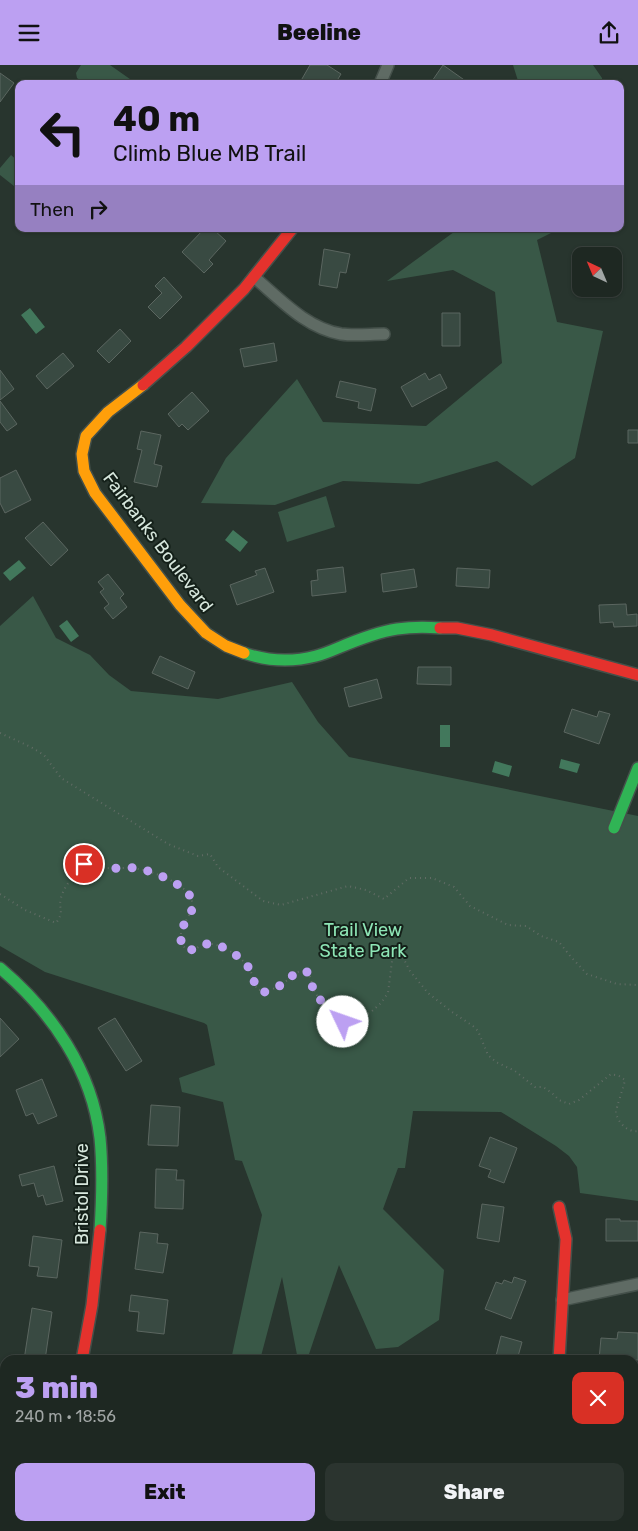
<!DOCTYPE html>
<html lang="en">
<head>
<meta charset="utf-8">
<style>
	:root { --surface:#1e2822; --page:#2b342f; --text:#f1f3f6; --muted:#a1a6a5; --line:#3c4440; --accent:#bca0f2 }
	body { margin:0; font-family:Rubik,sans-serif; background:var(--page); color:var(--text); height:100vh; display:flex; flex-direction:column; font-size:19px; white-space:nowrap }
	* { box-sizing:border-box; margin:0 }
	p { font-size:16px; color:var(--muted) }
	.icon { flex:none; width:28px; height:28px; fill:none; stroke:currentColor; stroke-width:2; stroke-linecap:round; stroke-linejoin:round }
	.map { position:relative; flex:1; overflow:hidden }
	.details { position:absolute; left:0px; top:1290px; width:639px; height:176px; display:flex; flex-direction:column; background:var(--surface); border-radius:15px 15px 0 0; box-shadow:0 1px 4px #0004,0 0 0 1px var(--line) }
	.details>* { flex:none }
	.banner { position:absolute; left:15px; top:15px; width:609px; height:152px; border-radius:10px; box-shadow:0 1px 4px #0004,0 0 0 1px var(--line); background:#bca0f2; color:#111; overflow:hidden }
	.needle { width:32px; rotate:316deg }
	.controls { position:absolute; left:572px; top:182px; display:grid; gap:10px }
	.controls a { display:grid; place-items:center; width:50px; height:50px; border-radius:10px; background:var(--surface); box-shadow:0 1px 4px #0004,0 0 0 1px var(--line); font-size:25px }
	.pin { position:absolute; display:grid; place-items:center; width:42px; height:42px; color:#fff; margin:-21px; border:2px solid #fff; border-radius:50%; box-shadow:0 1px 5px #0007 }
	.me { position:absolute; width:55px; margin:-28px; rotate:312deg; stroke-linejoin:round; filter:drop-shadow(0 0 4px #0008) }
	.turn { display:flex; align-items:center; gap:18px; height:105px; padding:0 15px; font-size:22px }
	.turn .icon { width:65px; height:65px; stroke-width:2.5 }
	.turn b { display:block; font-size:35px; line-height:42px }
	.then { display:flex; align-items:center; height:48px; padding:0 15px; background:#0003; gap:10px; font-size:19px }
	.round { display:grid; place-items:center; flex:none; width:52px; height:52px; border-radius:10px; background:var(--page) }
	.summary { display:flex; align-items:center; justify-content:space-between; height:85px; padding:0 15px }
	h1 { font-size:30px; font-weight:800; line-height:38px; color:var(--accent) }
	.action { display:flex; gap:10px; margin-top:auto; padding:10px 15px }
	.action a { flex:1; height:58px; border-radius:10px; background:var(--accent); color:#111; font-size:20px; font-weight:800; line-height:58px; text-align:center }
	.action a+a { background:var(--page); color:var(--text) }
	header { display:flex; justify-content:space-between; align-items:center; height:65px; padding:0 15px; background:var(--accent); color:#111; font-size:22px; font-weight:800 }
	.map>svg:first-child { display:block }
</style>
</head>
<body>
<header><svg class="icon" aria-label="menu" viewBox="0 0 24 24"><path d="M4 6h16M4 12h16M4 18h16"/></svg>Beeline<svg class="icon" aria-label="share" viewBox="0 0 24 24"><path d="M12 15V3M7 8l5-5 5 5M5 13v7h14v-7"/></svg></header>
<div class="map">
<svg width="638" height="1466" viewBox="0 0 638 1466">
	<rect width="100%" height="100%" fill="#28352e"/>
	<!-- green -->
	<path fill="#395847" d="M81,0H110L137,19H85L77,13L76,8Z
		M513,0H593L602,13V19H519Z
		M11,90L19,97V125L0,110V103Z
		M458,164H559L537,175L557,257L603,266L575,393L532,421L497,396L419,419L343,416L275,440L201,438L226,393L297,314L323,357L426,361L502,298L495,227L453,205L387,216Z
		M326,431L335,462L287,477L278,447Z
		M33,531L56,573L90,590L109,610L131,626L218,634L292,617L318,657L349,692L638,751V1136L580,1128L577,1102L569,1091L556,1081L501,1047L413,1046L405,1103H398L383,1144L444,1205L439,1255L398,1282L376,1284L339,1200L307,1295H298L282,1212L260,1295H231L262,1150L242,1096L235,1095L223,1037L182,1027L179,1013L215,1000L207,960L204,958L45,907L0,881V561Z
		M173,1461H243L248,1466H172Z"/>
	<!-- water -->
	<path fill="#42785c" d="M30,243L45,262L36,269L21,250Z
		M233,465L248,477L240,487L225,475Z
		M19,495L26,503L10,516L3,508Z
		M67,555L79,571L71,577L59,561Z
		M440,660H450V682H440Z
		M561,694L580,699L577,708L559,703Z
		M495,696L512,701L509,712L492,707Z"/>
	<!-- building -->
	<path fill="#394a42" stroke="#5b6660" d="M310,0H327L341,9L335,19H299Z
		M443,0L470,19H430Z
		M0,8L14,18L0,37Z
		M204,164H213L226,176L209,195L213,199L204,208L182,187Z
		M324,184L350,189L346,208L340,207L337,223L319,220Z
		M164,212L182,232L160,254L148,242L162,228L155,221Z
		M442,248H460V281H442Z
		M120,264L131,276L109,298L97,286Z
		M274,278L277,296L244,302L240,284Z
		M63,288L74,301L47,324L36,311Z
		M0,305L14,324L0,335Z
		M425,308L429,315L440,309L447,323L412,342L401,322Z
		M340,316L376,324L371,346L358,343L359,337L336,332Z
		M192,327L209,346L188,365L182,359L179,362L168,349Z
		M0,336L17,359L7,366L0,357Z
		M628,365H638V378H628Z
		M141,366L161,370L154,399L162,401L157,422L134,417L142,385L137,384Z
		M16,405L31,435L5,448L0,438V413Z
		M43,457L68,485L51,501L25,473Z
		M343,502L346,527L312,531L311,516L318,515L317,505Z
		M265,503L274,527L237,540L230,520L257,510L255,506Z
		M457,503L490,505L489,523L456,521Z
		M414,504L417,522L383,527L381,509Z
		M108,509L124,529L120,533L127,542L113,554L104,543L109,539L100,527L104,524L98,517Z
		M626,539L627,550L637,549V561L614,562L613,557L600,558L599,540Z
		M160,591L195,607L188,624L152,608Z
		M418,602H451V620L417,619Z
		M377,614L382,633L349,642L344,623Z
		M572,644L597,652L599,646L610,649L599,679L564,667Z
		M0,953L19,974L0,992Z
		M115,953L142,996L126,1006L98,963Z
		M42,1014L57,1051L38,1059L33,1048L26,1051L16,1025Z
		M151,1040L180,1042L178,1081L148,1080Z
		M490,1072L517,1083L504,1118L488,1112L491,1105L479,1101Z
		M54,1101L63,1136L46,1140L43,1130L38,1132L34,1118L22,1121L19,1110Z
		M156,1104L177,1105L176,1115H184L183,1144L155,1143Z
		M482,1139L504,1142L499,1177L477,1173Z
		M606,1154H620V1156H638V1176H606Z
		M140,1167L158,1169L157,1178L168,1179L163,1208L135,1204Z
		M33,1171L62,1175L57,1213L37,1211L39,1202L29,1201Z
		M514,1212L526,1216L511,1254L485,1244L496,1217L502,1219L504,1215L512,1218Z
		M131,1230L168,1235L164,1269L137,1266L139,1247L129,1246Z
		M32,1243L52,1247L45,1295H24Z
		M618,1267L638,1268V1295H599L601,1273L617,1274Z
		M501,1271L522,1277L517,1295H495Z"/>
	<g fill="none" stroke-linecap="round" stroke-linejoin="round">
		<!-- street casing -->
		<g stroke="#44504a" stroke-width="14">
			<path id="street" d="M380,19L388,0
				M254,212C280,234 306,263 341,269C355,271 370,269 384,269
				M562,1235L638,1219
				M471,1461L496,1466
				M41,1466L42,1461
				M551,1466V1461"/>
		</g>
		<!-- fast casing -->
		<g stroke="#44504a" stroke-width="14">
			<path id="fast" d="M244,588C267,596 293,597 316,591C324,589 331,586 338,583C357,575 377,567 397,564C411,562 426,562 440,563
				M614,763L638,703
				M0,903C52,947 92,1005 100,1073C103,1104 102,1134 100,1165"/>
		</g>
		<!-- slow casing -->
		<g stroke="#44504a" stroke-width="14">
			<path id="slow" d="M143,320L108,347L86,371L82,389L84,406L95,428L180,540L206,568L226,581L244,588"/>
		</g>
		<!-- jam casing -->
		<g stroke="#44504a" stroke-width="14">
			<path id="jam" d="M143,320L186,282L244,224L292,164
				M440,563H457L492,570L638,610
				M559,1142L566,1174L559,1295
				M82,1295L92,1240L100,1165"/>
		</g>
		<!-- path -->
		<path stroke="#616c65" stroke-width="2" stroke-dasharray="1 4" stroke-linecap="butt" d="M0,668L31,682L44,690L61,713L168,779L198,791L210,789L218,802L263,836L281,840L348,821L366,825L384,834L409,813H432L454,822L470,841L508,860L526,861L541,871L559,877L571,892L587,909L617,919L638,920
			M0,829L25,845L56,858C65,846 58,844 61,833C63,823 75,808 82,801C90,795 99,802 107,803C117,804 128,802 138,804C153,806 189,820 192,836C194,845 187,853 183,861C180,866 181,873 181,880C195,890 195,881 207,879C220,877 244,893 250,905C253,911 254,918 257,924L265,927C270,925 276,923 281,920C291,914 297,901 309,908L315,928L325,940L343,957H353L371,947L381,938L388,928L393,888L397,881L410,906L428,928L452,947L473,961L478,966L488,990L496,997L515,1006L535,1022H543L552,1028L559,1035L569,1039L579,1035L611,1009L619,1011L625,1015C624,1021 616,1044 616,1047C617,1057 628,1068 638,1066"/>
		<!-- street -->
		<use href="#street" stroke="#5f6b64" stroke-width="11"/>
		<!-- fast -->
		<use href="#fast" stroke="#30b455" stroke-width="11"/>
		<!-- slow -->
		<use href="#slow" stroke="#ff9f0a" stroke-width="11"/>
		<!-- jam -->
		<use href="#jam" stroke="#e5322d" stroke-width="11"/>
	</g>
	<g fill="none" stroke-linecap="round" stroke-linejoin="round">
		<!-- route -->
		<path stroke="#bca0f2" stroke-width="9" stroke-dasharray="0 16.2" d="M84,799C94,798 98,802 107,803C117,804 127,802 137,803C152,806 189,820 192,836C195,847 185,855 182,864C181,869 181,874 181,880C195,890 195,881 207,879C220,877 244,893 250,905C253,911 254,918 257,924L265,927C270,925 276,923 281,920C291,914 297,901 309,908L314,928L325,940L343,957"/>
	</g>
	<g text-anchor="middle" stroke-width="4" stroke-linejoin="round" paint-order="stroke">
		<!-- street labels -->
		<g font-size="18" fill="#d7e7dd" stroke="#142019">
			<text transform="translate(158 477) rotate(53)" y="6">Fairbanks Boulevard</text>
			<text transform="translate(82 1129) rotate(-90)" y="6">Bristol Drive</text>
		</g>
		<!-- park labels -->
		<g font-size="18" fill="#8ee6b6" stroke="#142019">
			<text x="363" y="871">Trail View<tspan x="363" dy="21">State Park</tspan></text>
		</g>
	</g>
</svg>
<div class="controls">
<a><svg class="needle" viewBox="-14 -14 28 28"><path d="M0-13l5 13h-10z" fill="#e53935"/><path d="M0 13l5-13h-10z" fill="#a1a6a5"/></svg></a>
</div>
<div class="pin" style="left:84px;top:799px;background:#d93025"><svg class="icon" aria-label="arrive" viewBox="0 0 24 24"><path d="M6 21V4h12l-3 4 3 4H6"/></svg></div>
<svg class="me" style="left:343px;top:957px" viewBox="-20 -20 40 40"><circle r="19" fill="#fff"/><path d="M0-13L10 11 0 6-10 11z" fill="#bca0f2"/></svg>
<div class="banner">
<div class="turn"><svg class="icon" aria-label="left" viewBox="0 0 24 24"><path d="M17 20v-9H6M10 6l-5 5 5 5"/></svg><div><b>40 m</b>Climb Blue MB Trail</div></div>
<div class="then">Then<svg class="icon" aria-label="right" viewBox="0 0 24 24"><path d="M7 20v-9h11M14 6l5 5-5 5"/></svg></div>
</div>
<section class="details">
<div class="summary"><div><h1>3 min</h1><p>240 m · 18:56</p></div><a class="round" style="background:#d93025;color:#fff"><svg class="icon" aria-label="close" viewBox="0 0 24 24"><path d="M6 6l12 12M18 6L6 18"/></svg></a></div>
<div class="action"><a>Exit</a><a>Share</a></div>
</section>
</div>
</body>
</html>
